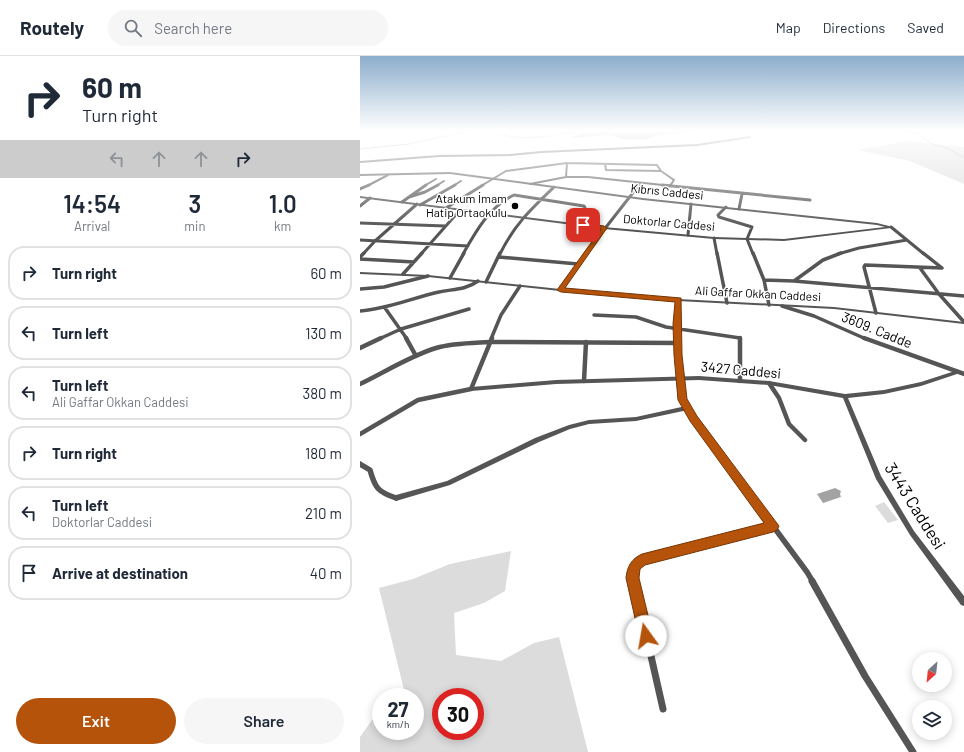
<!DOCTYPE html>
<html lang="en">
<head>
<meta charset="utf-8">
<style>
	:root { --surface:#fff; --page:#f6f6f7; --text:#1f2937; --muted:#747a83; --line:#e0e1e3; --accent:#b45309 }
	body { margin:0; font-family:Barlow,sans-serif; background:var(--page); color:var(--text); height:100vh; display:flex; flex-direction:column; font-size:15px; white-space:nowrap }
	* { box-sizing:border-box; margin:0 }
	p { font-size:13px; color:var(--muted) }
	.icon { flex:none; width:22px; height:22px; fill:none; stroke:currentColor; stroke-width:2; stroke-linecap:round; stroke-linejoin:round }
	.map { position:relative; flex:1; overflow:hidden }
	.drawer { display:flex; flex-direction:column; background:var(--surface); width:360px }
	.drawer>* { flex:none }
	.top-card { background:#fff; color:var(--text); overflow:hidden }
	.needle { width:26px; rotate:207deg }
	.tools { position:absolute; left:552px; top:596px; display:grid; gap:8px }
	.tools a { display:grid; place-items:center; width:40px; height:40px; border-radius:50%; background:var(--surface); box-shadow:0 2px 10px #0003; font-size:20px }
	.speed { position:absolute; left:12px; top:632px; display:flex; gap:8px; font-size:20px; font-weight:700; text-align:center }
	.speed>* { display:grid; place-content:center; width:52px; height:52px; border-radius:50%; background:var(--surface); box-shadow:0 2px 10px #0003; line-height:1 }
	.speed small { font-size:10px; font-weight:400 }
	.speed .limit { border:6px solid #d22; background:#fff; color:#111 }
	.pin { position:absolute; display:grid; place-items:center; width:34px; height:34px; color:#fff; margin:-17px; border-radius:8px; box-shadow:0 2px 6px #0006 }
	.me { position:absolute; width:44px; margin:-22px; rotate:347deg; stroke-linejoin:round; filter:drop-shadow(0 0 3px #0008) }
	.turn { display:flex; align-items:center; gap:14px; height:84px; padding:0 16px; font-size:18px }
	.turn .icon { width:52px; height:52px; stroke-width:2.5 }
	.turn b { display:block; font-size:28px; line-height:34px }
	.lanes { display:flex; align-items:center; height:38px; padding:0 16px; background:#0003; justify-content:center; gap:20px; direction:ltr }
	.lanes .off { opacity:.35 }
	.eta { display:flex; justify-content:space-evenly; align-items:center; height:68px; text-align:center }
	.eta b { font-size:24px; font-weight:600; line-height:28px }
	.button { display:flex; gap:8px; margin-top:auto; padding:8px 16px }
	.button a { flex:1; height:46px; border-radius:24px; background:var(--accent); color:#fff; font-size:16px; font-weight:600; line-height:46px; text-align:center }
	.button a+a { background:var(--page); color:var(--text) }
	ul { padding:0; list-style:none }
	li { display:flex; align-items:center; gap:12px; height:54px; margin:0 8px 6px; padding:0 8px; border:2px solid var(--line); border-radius:16px }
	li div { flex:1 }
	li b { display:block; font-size:15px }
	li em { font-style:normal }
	header { display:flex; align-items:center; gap:24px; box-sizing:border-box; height:56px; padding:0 20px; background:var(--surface); border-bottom:1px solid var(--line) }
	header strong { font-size:19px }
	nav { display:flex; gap:22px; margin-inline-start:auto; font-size:14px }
	.search { width:280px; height:36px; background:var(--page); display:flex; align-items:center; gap:10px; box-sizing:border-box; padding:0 14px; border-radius:22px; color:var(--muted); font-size:15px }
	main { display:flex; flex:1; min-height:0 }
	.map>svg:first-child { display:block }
</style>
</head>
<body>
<header>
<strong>Routely</strong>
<div class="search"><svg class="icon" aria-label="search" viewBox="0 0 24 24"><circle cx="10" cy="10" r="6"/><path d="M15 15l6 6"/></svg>Search here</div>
<nav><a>Map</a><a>Directions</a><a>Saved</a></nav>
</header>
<main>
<section class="drawer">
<div class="top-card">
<div class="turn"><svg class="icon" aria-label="right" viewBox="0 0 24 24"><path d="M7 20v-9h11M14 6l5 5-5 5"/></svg><div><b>60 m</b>Turn right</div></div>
<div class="lanes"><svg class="icon off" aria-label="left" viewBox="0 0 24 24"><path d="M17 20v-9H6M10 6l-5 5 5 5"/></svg><svg class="icon off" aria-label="ahead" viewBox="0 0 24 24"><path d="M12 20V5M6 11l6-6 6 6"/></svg><svg class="icon off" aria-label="ahead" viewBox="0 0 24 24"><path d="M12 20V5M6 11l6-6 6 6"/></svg><svg class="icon" aria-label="right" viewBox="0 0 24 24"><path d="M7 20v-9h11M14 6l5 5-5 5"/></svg></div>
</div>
<div class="eta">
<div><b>14:54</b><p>Arrival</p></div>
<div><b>3</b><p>min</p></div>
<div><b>1.0</b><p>km</p></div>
</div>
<ul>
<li><svg class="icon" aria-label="right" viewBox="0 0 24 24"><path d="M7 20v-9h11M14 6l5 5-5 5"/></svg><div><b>Turn right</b></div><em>60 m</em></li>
<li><svg class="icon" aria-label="left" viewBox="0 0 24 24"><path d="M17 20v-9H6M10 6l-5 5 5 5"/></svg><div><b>Turn left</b></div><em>130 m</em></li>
<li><svg class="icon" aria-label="left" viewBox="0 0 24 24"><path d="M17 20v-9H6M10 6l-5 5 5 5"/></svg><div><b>Turn left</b><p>Ali Gaffar Okkan Caddesi</p></div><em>380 m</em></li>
<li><svg class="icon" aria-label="right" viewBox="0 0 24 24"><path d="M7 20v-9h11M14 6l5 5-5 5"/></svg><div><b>Turn right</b></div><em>180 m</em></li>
<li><svg class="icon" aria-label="left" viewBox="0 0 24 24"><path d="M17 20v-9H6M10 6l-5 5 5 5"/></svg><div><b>Turn left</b><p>Doktorlar Caddesi</p></div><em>210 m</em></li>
<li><svg class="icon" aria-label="arrive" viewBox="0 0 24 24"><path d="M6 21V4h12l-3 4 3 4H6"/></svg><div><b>Arrive at destination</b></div><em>40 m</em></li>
</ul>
<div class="button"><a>Exit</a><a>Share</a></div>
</section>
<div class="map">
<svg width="604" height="696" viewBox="0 0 604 696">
	<rect width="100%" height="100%" fill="#fff"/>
	<!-- green -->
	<path fill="#dcdcdc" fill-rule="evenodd" d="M548,85L604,91V128L550,105L498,94Z
		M524,446L538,464L528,467L515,450Z
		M151,495L145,535L124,547L94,557L96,599L141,605L174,587L199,581L228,696H0V681L17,657L21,654V675H55V641H41L45,638L19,532L53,523L90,508ZM81,641H115V675H81Z"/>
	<!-- water -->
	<path fill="#a3a3a3" d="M227,75H345L327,76L299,79L287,83H263L250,79L210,82Z
		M475,432L481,435L480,438L481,441L463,447L457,438Z"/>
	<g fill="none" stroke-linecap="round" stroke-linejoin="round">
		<!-- stream -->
		<path stroke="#a3a3a3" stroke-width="1" d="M139,75V78C165,86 194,79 221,75
			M544,75L559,78L570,87L589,93L604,102
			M0,93L49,88L109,75"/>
		<!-- minor-far5 -->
		<path stroke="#555" stroke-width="2" d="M0,106L79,100L150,99L181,96L337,89L390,81
			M245,108L246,114L301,115
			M206,121L207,107
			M170,128L206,121H228L312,130
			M7,130L28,119
			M64,130L76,123
			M76,130L84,125
			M93,130L101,125
			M121,130L146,115L207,107L297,109L301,115L314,124L310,130
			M278,130L280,127"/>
		<!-- minor-far4 -->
		<path stroke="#555" stroke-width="3" d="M302,129L450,144
			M310,130L311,129
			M0,133L9,129
			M49,141L65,136L78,129
			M42,146L66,129
			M60,149L95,129
			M0,150L10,142
			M366,151L358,159L359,161L392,171L387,183L393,198
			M86,152L123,129
			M379,153L382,138
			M0,167L86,170
			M531,171L564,198
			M328,179L331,148
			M354,182L357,198
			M0,184L108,190
			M3,198L15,185L57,148
			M61,198L100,154
			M103,198C116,175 130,150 154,139L224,150L225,152L212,168
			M140,198C154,169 171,153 194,131
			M225,198L279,129
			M478,198L499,192L547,184"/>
		<!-- minor-far3 -->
		<path stroke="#555" stroke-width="3.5" d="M357,197L367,247
			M393,197L404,224L409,249
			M563,197L582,212
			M0,201L4,197
			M139,201L218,208
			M0,203L54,206
			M560,212L579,238L604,266
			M43,218L62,197
			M90,222L104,197
			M404,224L434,225L463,204L481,197
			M434,225L604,240
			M126,226L140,197
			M0,233L24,231L68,220
			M201,234L226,197
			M422,250L454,260L506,283
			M25,252L47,283
			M0,255C28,253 52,242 79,236C93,233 106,234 118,225
			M516,257L504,211L505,209L582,212
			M234,259L276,261L306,271L380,282V283
			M19,283L41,273L109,253
			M131,283L141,259L160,230
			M317,283L318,244"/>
		<!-- minor-far2 -->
		<path stroke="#555" stroke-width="4.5" d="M46,282L56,300
			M317,282L320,329L326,352L355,391
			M380,282V325
			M504,282L604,318
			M0,292L21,282
			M224,325L226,286
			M409,327L419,342L429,368L445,384
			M0,328C25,316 50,300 76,292C93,287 112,287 129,286L317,287
			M0,378L58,344L111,333L132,282"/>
		<!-- minor-far1 -->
		<path stroke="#555" stroke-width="5.5" d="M354,390L447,516L453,526
			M0,408L10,414C15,432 18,436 36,442
			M274,526V514L282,504L413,470"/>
		<!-- minor -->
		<path stroke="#555" stroke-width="7" d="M274,525L303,653
			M452,525L505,620L553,696"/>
		<!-- tertiary -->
		<path fill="#555" fill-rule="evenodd" d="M90,116L283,142L517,167L533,171L531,172L424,185L354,183L244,173L0,142V140L244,171L354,181L424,183L525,171L517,169L283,144L90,118L0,120V118Z
			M0,216L68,219L219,235L318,243L474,251L604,266V268L474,253L318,245L219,237L68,221L0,218Z
			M598,314L600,315L601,316L600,317L561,330L524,338L488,342L521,420L554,475L604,540V550L601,549L550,479L516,423L483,342L409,329L339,324L196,328L111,335L108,333L111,331L196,324L339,320L409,325L485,338L524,334L561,326Z
			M326,350H328L329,352L328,354L276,365L229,368L210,373L179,386L90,429L36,445L34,444L33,442L34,440L36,439L87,425L175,382L209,369L229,364L276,361Z"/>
	</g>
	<!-- sky -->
	<linearGradient id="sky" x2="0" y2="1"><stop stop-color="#8cadcc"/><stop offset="0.43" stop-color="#fff"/><stop offset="1" stop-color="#fff" stop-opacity="0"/></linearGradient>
	<rect width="604" height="173" fill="url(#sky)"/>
	<!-- route -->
	<path fill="#b45309" stroke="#753606" d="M223,167L244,170L247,172L205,232L321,242L322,299L327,343L337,360L419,470L417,474L413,476L285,509L280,513L279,522L293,580L291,585L286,587L281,585L279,580L266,522C267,511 271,503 282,498L404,467L330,365L318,344L314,299L313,268L315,246L201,236L197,234L241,173L221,170L220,169Z"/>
	<!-- markers -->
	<circle fill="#000" stroke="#fff" stroke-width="1.5" cx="155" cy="150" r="4"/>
	<g text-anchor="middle" stroke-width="3" stroke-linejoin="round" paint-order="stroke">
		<!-- far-street labels -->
		<g font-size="12" fill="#000" stroke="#fff">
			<text transform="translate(307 136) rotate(6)" y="4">Kıbrıs Caddesi</text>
			<text transform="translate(309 167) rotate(5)" y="4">Doktorlar Caddesi</text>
			<text transform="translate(398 238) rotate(3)" y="4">Ali Gaffar Okkan Caddesi</text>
		</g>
		<!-- far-poi labels -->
		<g font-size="12" fill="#000" stroke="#fff" text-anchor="end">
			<text x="147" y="147">Atakum İmam<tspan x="147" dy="14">Hatip Ortaokulu</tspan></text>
		</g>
		<!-- street labels -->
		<g font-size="14" fill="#000" stroke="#fff">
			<text transform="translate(517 274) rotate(22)" y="5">3609. Cadde</text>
			<text transform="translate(381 314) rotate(5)" y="5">3427 Caddesi</text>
		</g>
		<!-- near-street labels -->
		<g font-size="17" fill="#000" stroke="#fff">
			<text transform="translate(555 450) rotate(58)" y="6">3443 Caddesi</text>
		</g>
	</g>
</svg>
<div class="tools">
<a><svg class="needle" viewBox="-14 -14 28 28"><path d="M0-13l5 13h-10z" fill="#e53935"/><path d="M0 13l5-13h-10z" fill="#747a83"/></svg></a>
<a><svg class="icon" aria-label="layers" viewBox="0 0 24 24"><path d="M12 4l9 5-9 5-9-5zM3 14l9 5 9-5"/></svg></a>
</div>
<div class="speed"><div>27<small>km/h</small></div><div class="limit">30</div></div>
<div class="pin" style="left:223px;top:169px;background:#d93025"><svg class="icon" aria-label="arrive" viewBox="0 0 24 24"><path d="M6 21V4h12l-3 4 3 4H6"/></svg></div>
<svg class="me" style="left:286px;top:580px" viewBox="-20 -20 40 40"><circle r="19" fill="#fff"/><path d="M0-13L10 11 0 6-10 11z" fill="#b45309"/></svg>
</div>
</main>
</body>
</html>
